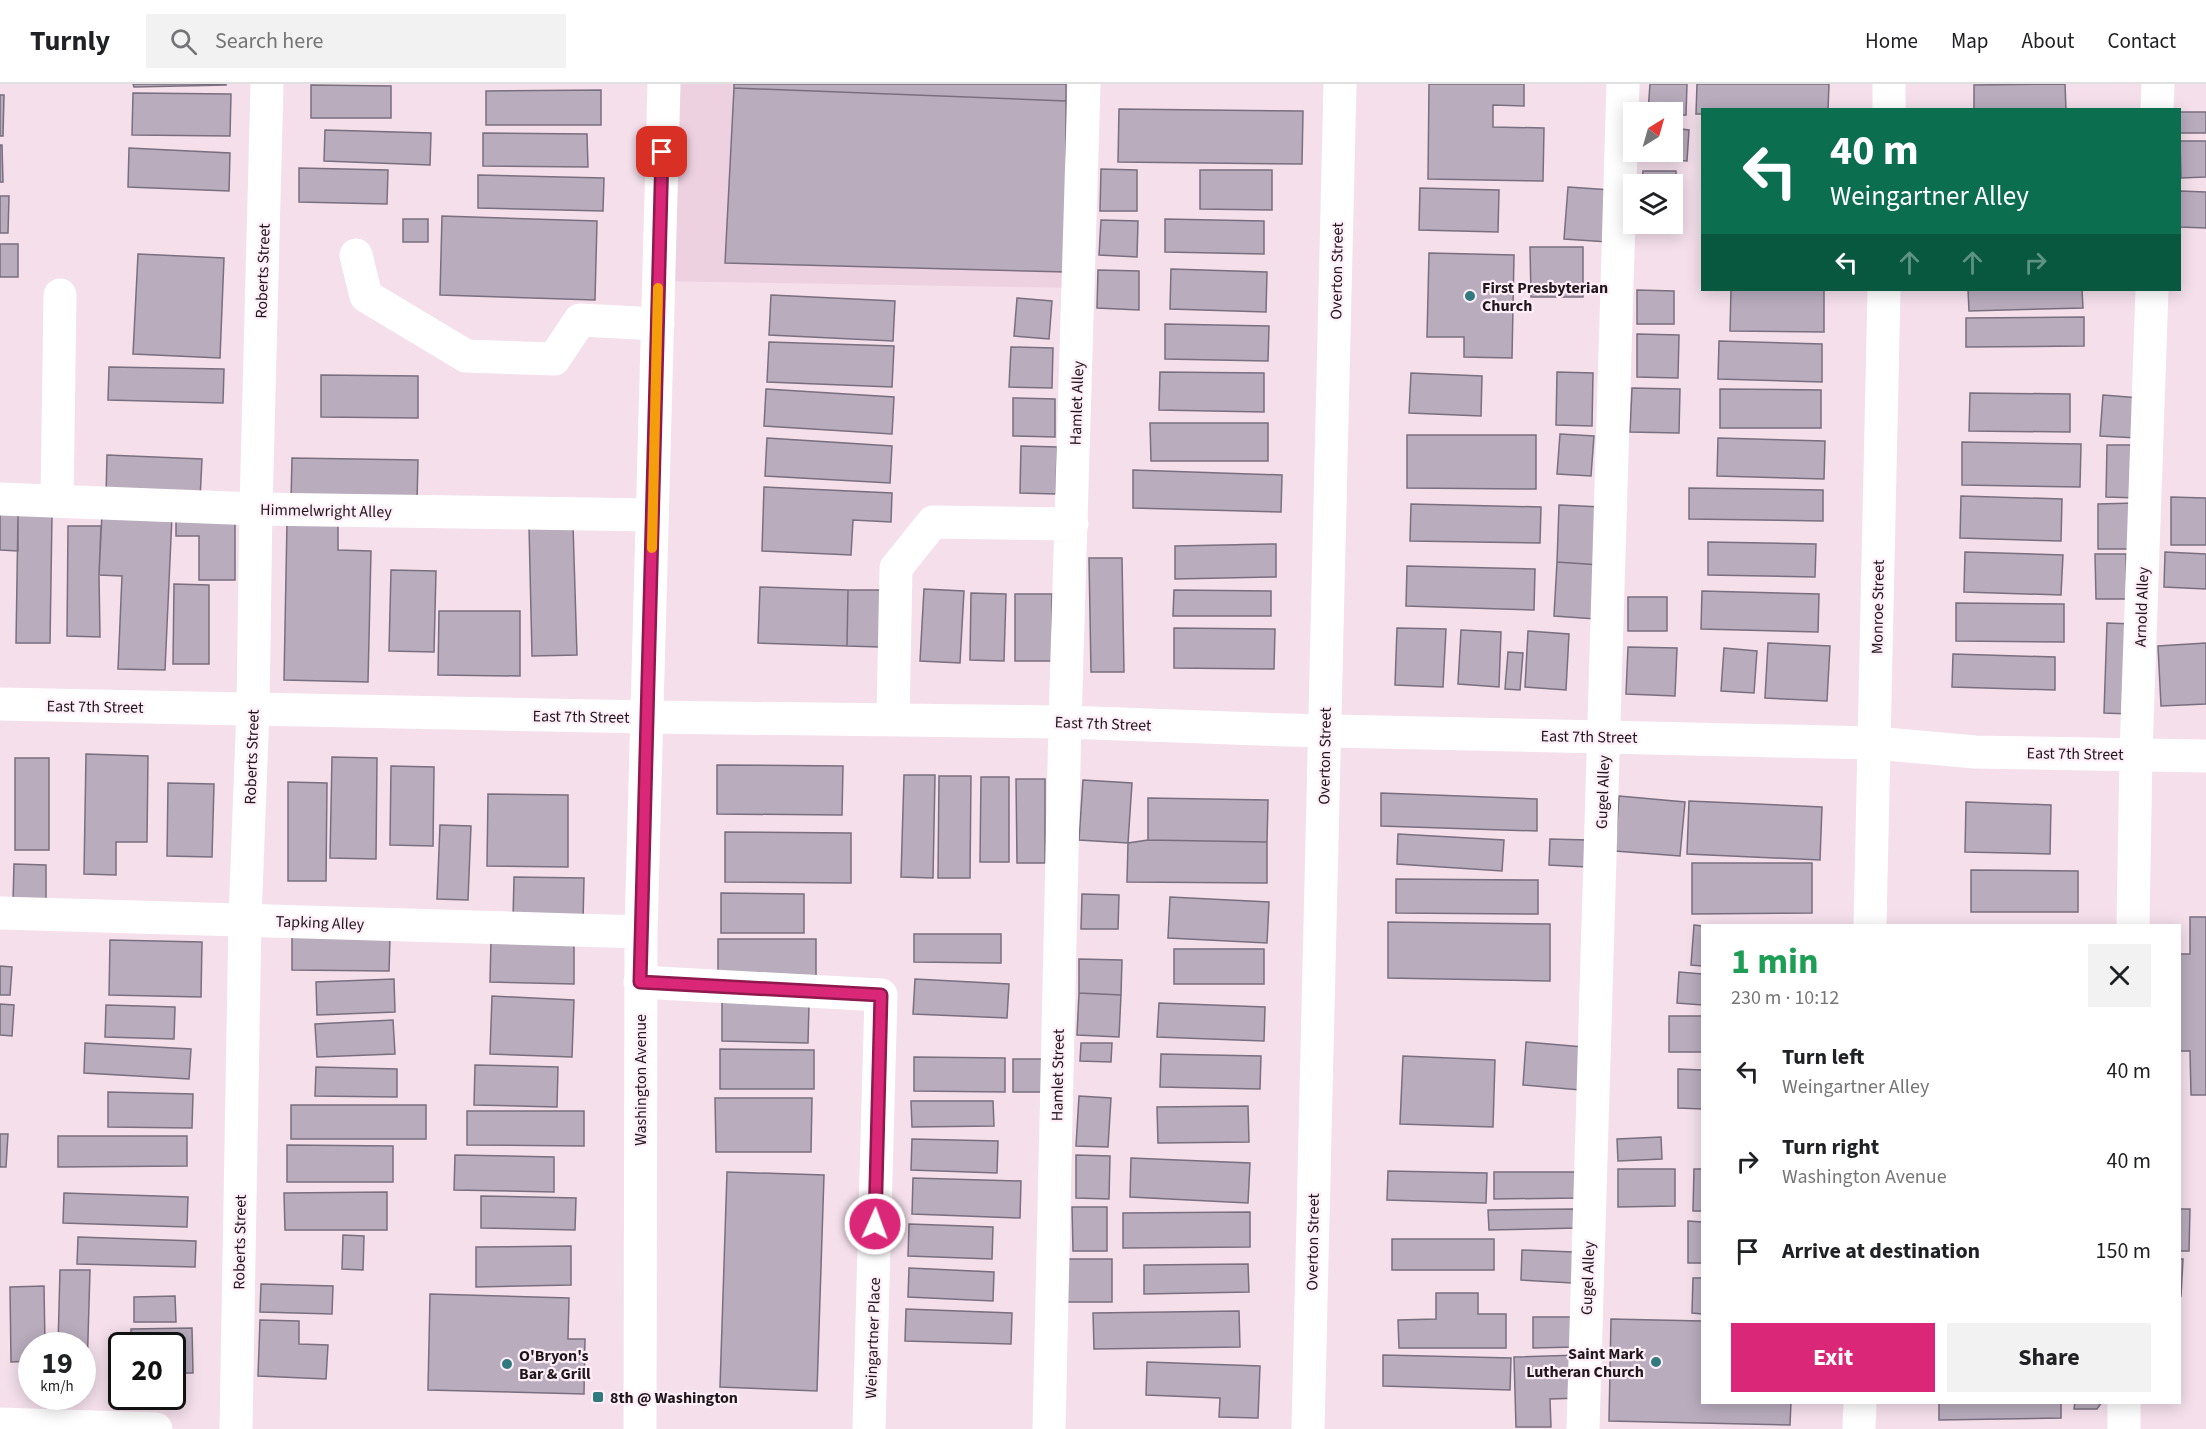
<!DOCTYPE html>
<html lang="en">
<head>
<meta charset="utf-8">
<style>
	:root { --surface:#fff; --page:#f2f2f2; --text:#202124; --muted:#757577; --line:#e0e0e0; --accent:#db2777 }
	body { margin:0; font-family:"Source Sans 3",sans-serif; background:var(--page); color:var(--text); height:100vh; display:flex; flex-direction:column; font-size:22px; white-space:nowrap }
	* { box-sizing:border-box; margin:0 }
	p { font-size:20px; color:var(--muted) }
	.icon { flex:none; width:33px; height:33px; fill:none; stroke:currentColor; stroke-width:2; stroke-linecap:round; stroke-linejoin:round }
	.map { position:relative; flex:1; overflow:hidden }
	.side { position:absolute; left:1701px; top:840px; width:480px; height:480px; display:flex; flex-direction:column; background:var(--surface); border-radius:0px; box-shadow:0 3px 15px #0003 }
	.side>* { flex:none }
	.top-card { position:absolute; left:1701px; top:24px; width:480px; height:183px; border-radius:0px; box-shadow:0 3px 15px #0003; background:#0b6e4f; color:#fff; overflow:hidden }
	.needle { width:39px; rotate:37deg }
	.controls { position:absolute; left:1623px; top:18px; display:grid; gap:12px }
	.controls a { display:grid; place-items:center; width:60px; height:60px; border-radius:0px; background:var(--surface); box-shadow:0 3px 15px #0003; font-size:30px }
	.speed { position:absolute; left:18px; top:1248px; display:flex; gap:12px; font-size:30px; font-weight:700; text-align:center }
	.speed>* { display:grid; place-content:center; width:78px; height:78px; border-radius:50%; background:var(--surface); box-shadow:0 3px 15px #0003; line-height:1 }
	.speed small { font-size:15px; font-weight:400 }
	.speed .limit { border:3px solid #111; border-radius:9px; background:#fff; color:#111 }
	.pin { position:absolute; display:grid; place-items:center; width:51px; height:51px; color:#fff; margin:-26px; border-radius:12px; box-shadow:0 3px 9px #0006 }
	.me { position:absolute; width:66px; margin:-33px; rotate:2deg; stroke-linejoin:round; filter:drop-shadow(0 0 4px #0008) }
	.turn { display:flex; align-items:center; gap:21px; height:126px; padding:0 30px; font-size:27px }
	.turn .icon { width:78px; height:78px; stroke-width:2.5 }
	.turn b { display:block; font-size:42px; line-height:51px }
	.lanes { display:flex; align-items:center; height:57px; padding:0 30px; background:#0003; justify-content:center; gap:30px; direction:ltr }
	.lanes .off { opacity:.35 }
	.round { display:grid; place-items:center; flex:none; width:63px; height:63px; border-radius:0px; background:var(--page) }
	.overview { display:flex; align-items:center; justify-content:space-between; height:102px; padding:0 30px }
	h1 { font-size:36px; font-weight:700; line-height:45px; color:#1e9e55 }
	.button { display:flex; gap:12px; margin-top:auto; padding:12px 30px }
	.button a { flex:1; height:69px; border-radius:0px; background:var(--accent); color:#fff; font-size:24px; font-weight:700; line-height:69px; text-align:center }
	.button a+a { background:var(--page); color:var(--text) }
	ul { padding:0; list-style:none }
	li { display:flex; align-items:center; gap:18px; height:90px; padding:0 30px }
	li div { flex:1 }
	li b { display:block; font-size:22px }
	li em { font-style:normal }
	header { display:flex; align-items:center; gap:36px; box-sizing:border-box; height:84px; padding:0 30px; background:var(--surface); border-bottom:2px solid var(--line) }
	header strong { font-size:28px }
	nav { display:flex; gap:33px; margin-inline-start:auto; font-size:21px }
	.search { width:420px; height:54px; background:var(--page); display:flex; align-items:center; gap:15px; box-sizing:border-box; padding:0 21px; border-radius:0px; color:var(--muted); font-size:22px }
	.map>svg:first-child { display:block }
</style>
</head>
<body>
<header>
<strong>Turnly</strong>
<div class="search"><svg class="icon" aria-label="search" viewBox="0 0 24 24"><circle cx="10" cy="10" r="6"/><path d="M15 15l6 6"/></svg>Search here</div>
<nav><a>Home</a><a>Map</a><a>About</a><a>Contact</a></nav>
</header>
<div class="map">
<svg width="2206" height="1345" viewBox="0 0 2206 1345">
	<rect width="100%" height="100%" fill="#f4dfeb"/>
	<!-- built -->
	<path fill="#eed1e1" d="M664,0H1084L1079,204L658,197Z"/>
	<!-- building -->
	<path fill="#b8acbd" stroke="#7a6f7f" stroke-width="1.5" d="M133,0H226V1L134,3Z
		M734,0H1066V17L734,4Z
		M1429,0H1524V22L1493,21V43L1544,44L1543,97L1428,95Z
		M1650,0H1687L1686,31H1672V28H1648Z
		M1697,0H1829L1828,26H1702V30H1696Z
		M2065,0L2066,26H1974V1Z
		M311,1L391,2V34H311Z
		M734,4L1066,17V188L725,179Z
		M601,6V41H486V7Z
		M133,9L231,10L230,52L132,51Z
		M0,11H4L3,52H0Z
		M1119,25L1303,27L1302,80L1118,78Z
		M2180,28H2206V49H2180Z
		M1672,44L1689,46L1687,77L1652,74L1653,68H1672Z
		M325,46L431,49L430,81L324,77Z
		M483,49L587,50L588,83L483,82Z
		M2180,57H2206V93L2181,94Z
		M0,61H2L3,98H0Z
		M129,64L230,69L229,107L128,103Z
		M299,84L388,86L387,120L299,118Z
		M1101,85L1137,86V127H1100Z
		M1200,86H1272V126L1200,125Z
		M1643,87H1676V127H1672V100H1642Z
		M478,91L604,94L603,127L478,124Z
		M1568,103L1611,106L1608,158L1564,155Z
		M1420,104L1499,106L1498,148L1419,146Z
		M2180,107L2206,108V144L2180,143Z
		M0,112H9L8,149H0Z
		M442,132L597,137L595,216L440,211Z
		M403,135H428V158H403Z
		M1165,135L1264,137V170L1165,168Z
		M1101,136L1138,137L1137,173L1099,171Z
		M0,160H18V193H0Z
		M1530,163H1583V213H1531Z
		M1429,169L1514,171L1512,274L1464,273V253H1427Z
		M138,170L224,174L220,274L133,270Z
		M1171,185L1267,188L1266,228L1170,225Z
		M1098,186L1139,187V226L1097,224Z
		M1637,206L1674,207V240H1637Z
		M1731,206H1824V248L1730,247Z
		M1968,206H2082L2083,224L1969,227Z
		M771,211L895,217L893,257L769,251Z
		M1017,214L1052,217L1049,255L1014,252Z
		M2084,233V262L1966,263V234Z
		M1165,240L1269,242L1268,277L1165,275Z
		M1637,250L1679,251L1678,294L1637,293Z
		M1719,257L1822,260V298L1718,295Z
		M769,258L894,262L892,303L767,298Z
		M1011,263L1053,264L1052,304L1009,303Z
		M109,283L224,285L223,319L108,316Z
		M1160,288L1264,289V328L1159,326Z
		M1557,288L1593,289L1592,342L1556,341Z
		M1411,289L1482,292L1481,332L1409,329Z
		M321,291L418,292V334L321,333Z
		M1632,304L1680,305L1679,349L1630,348Z
		M766,305L894,313L892,350L764,342Z
		M1720,305L1821,306V344H1720Z
		M1970,309L2070,310V348L1969,347Z
		M2103,311L2140,314L2137,354L2100,352Z
		M1013,314L1055,315V353L1013,352Z
		M1150,339H1268V377H1151Z
		M1560,350L1594,352L1591,392L1557,390Z
		M1407,351H1536V405L1407,404Z
		M767,354L892,362L890,399L765,392Z
		M1718,354L1825,357L1824,395L1717,392Z
		M1962,358L2081,360L2080,403L1962,401Z
		M2107,361H2139V414L2106,413Z
		M1021,362L1057,363L1056,410L1020,409Z
		M107,371L202,375L200,415L106,412Z
		M292,374L418,376L417,418L291,417Z
		M1133,386L1282,391L1281,428L1133,424Z
		M764,403L892,409L891,438L853,436L851,471L762,467Z
		M1689,404L1823,406V437L1689,435Z
		M1961,412L2062,415L2061,457L1960,454Z
		M2171,413L2206,414V461H2171Z
		M2135,419V465H2098V420Z
		M1411,420L1541,423L1540,459L1410,457Z
		M1559,421L1601,423L1600,481L1557,478Z
		M0,429L18,430V467L0,466Z
		M102,429L172,432L165,586L118,585L122,492L99,491Z
		M18,430L52,431L50,559H16Z
		M176,435H235V496H199V452H176Z
		M287,438L338,439V466L371,467L368,598L284,596Z
		M573,441L577,571L532,572L529,442Z
		M68,442H101L99,491L100,553L67,552Z
		M1708,458L1816,460L1815,493L1708,491Z
		M1276,460V493L1175,495V462Z
		M1965,468L2063,471L2061,511L1964,508Z
		M2165,468L2206,470V505L2164,503Z
		M2095,470H2126L2127,515H2096Z
		M1089,474H1122L1124,588H1091Z
		M1557,478L1600,481L1596,535L1554,532Z
		M1407,482L1535,485L1534,526L1406,522Z
		M391,486L436,487L434,568L389,567Z
		M174,500L209,501V580H173Z
		M760,503L848,506L847,562L758,559Z
		M924,505L964,507L960,579L920,577Z
		M848,506H881L880,563L847,562Z
		M1174,506L1271,507V532H1173Z
		M1702,507L1819,510L1818,548L1701,545Z
		M971,509L1006,510L1004,577L970,576Z
		M1015,510H1052V577H1015Z
		M1628,513H1667V547H1628Z
		M1956,519L2064,520V558L1956,557Z
		M439,527H520V592L438,591Z
		M2107,539L2133,540L2130,630L2104,629Z
		M1174,544L1275,545L1274,585L1174,584Z
		M1397,544L1446,545L1443,603L1395,601Z
		M1461,546L1501,548L1499,603L1458,600Z
		M1528,547L1569,550L1566,606L1525,603Z
		M1768,559L1830,562L1827,617L1765,614Z
		M2206,559V620L2161,622L2158,562Z
		M1628,563L1677,564L1675,612L1626,610Z
		M1724,564L1757,567L1754,609L1721,607Z
		M1508,568L1523,569L1520,606L1505,605Z
		M1953,570L2055,573V606L1952,603Z
		M86,670L148,672L147,758H116V791L84,790Z
		M332,673L377,674L376,775L330,774Z
		M15,674H49V766H15Z
		M717,681L843,682L842,731L717,730Z
		M391,682L434,683L433,762L390,761Z
		M904,691H935L933,794L901,793Z
		M939,692H971L970,794H938Z
		M981,693H1009V778H980Z
		M1016,695H1045V779H1017Z
		M1083,696L1132,699L1128,759L1079,756Z
		M288,698L327,699L326,797H288Z
		M168,699L214,700L212,773L167,772Z
		M1381,709L1537,715V747L1381,742Z
		M488,710L568,711V783L487,782Z
		M1619,712L1685,718L1680,772L1615,767Z
		M1148,714L1268,716L1267,758L1148,756Z
		M1689,717L1822,723L1820,776L1687,770Z
		M1966,718L2051,721L2050,770L1965,768Z
		M440,741L471,742L468,816L437,815Z
		M725,748L851,749V799L725,798Z
		M1398,750L1504,756L1502,787L1397,780Z
		M1550,755L1588,756L1587,783L1549,781Z
		M1148,756L1267,758V799L1127,798L1128,759Z
		M1692,779H1812V829L1692,830Z
		M14,780L46,781V819L13,818Z
		M1971,786L2078,787V828H1971Z
		M514,793L584,794L583,838L513,836Z
		M1396,795L1538,796V830L1396,829Z
		M721,809L804,810V849H721Z
		M1082,810L1119,811L1118,845H1081Z
		M1170,813L1269,818L1267,859L1168,854Z
		M2190,833H2206V1011H2191L2190,967H2180V870H2190Z
		M1388,838L1550,840V897L1388,894Z
		M1694,841L1702,842V882L1691,881Z
		M914,850H1001V879L914,878Z
		M292,852L390,854L389,887L292,886Z
		M718,855H816V897H718Z
		M110,856L202,858L201,913L109,911Z
		M491,856L574,857V900L490,898Z
		M1174,865H1264V900H1174Z
		M1079,875L1122,876L1121,911L1079,909Z
		M0,882L12,883L10,911H0Z
		M1679,888L1702,890V921L1677,919Z
		M394,895L395,928L317,931L316,898Z
		M915,895L1009,900L1007,934L913,930Z
		M1079,909L1121,911L1119,953L1077,951Z
		M492,912L574,916L572,973L490,970Z
		M722,918L809,920L808,959L722,957Z
		M1159,919L1265,923L1264,957L1157,953Z
		M0,920L14,921L12,952L0,951Z
		M106,921L175,923L174,955L105,953Z
		M1669,932H1702V968H1669Z
		M393,936L395,970L317,973L315,940Z
		M1526,958L1583,963L1580,1006L1523,1001Z
		M85,959L191,965L189,995L84,989Z
		M1081,959H1112L1111,978L1080,977Z
		M720,965L814,966V1005H720Z
		M1161,970L1261,972L1260,1005L1160,1003Z
		M1403,972L1495,976L1493,1043L1400,1040Z
		M914,973L1005,974V1008L914,1007Z
		M1013,975H1043V1008H1013Z
		M475,981L558,983L557,1023L474,1021Z
		M316,983L397,985V1013L315,1012Z
		M1678,985L1702,986V1025L1678,1024Z
		M108,1008L193,1010L192,1044L108,1043Z
		M1079,1012L1111,1014L1108,1063L1076,1062Z
		M715,1014H812L811,1068H716Z
		M911,1017H993L994,1042L912,1043Z
		M291,1021H426V1055H291Z
		M1248,1022L1249,1058L1158,1059L1157,1023Z
		M467,1027H584V1062L467,1061Z
		M0,1050H8L6,1083H0Z
		M58,1052H187V1082L58,1083Z
		M1661,1053L1662,1075L1618,1077L1617,1055Z
		M912,1055L998,1057L997,1089L911,1086Z
		M287,1061L393,1062V1098H287Z
		M455,1071L554,1073V1108L454,1106Z
		M1076,1071L1110,1072L1109,1115L1076,1114Z
		M1131,1074L1250,1079L1248,1119L1130,1113Z
		M1618,1085H1675V1122L1618,1123Z
		M1694,1085H1702V1127H1693Z
		M1388,1087L1487,1089L1486,1119L1387,1116Z
		M727,1088L824,1091L817,1307L720,1303Z
		M1494,1088H1578L1579,1114L1494,1115Z
		M913,1094L1021,1097L1020,1134L912,1130Z
		M387,1108V1146H285L284,1109Z
		M64,1109L188,1113L187,1143L63,1139Z
		M481,1112L576,1114L575,1146L481,1144Z
		M1072,1123H1107V1167H1073Z
		M1575,1125L1576,1144L1489,1146L1488,1126Z
		M2180,1125H2190L2189,1167H2180Z
		M1250,1128V1163L1123,1164V1129Z
		M1688,1137L1702,1138V1179H1688Z
		M909,1140L993,1143L992,1175L908,1172Z
		M343,1151L364,1152L363,1186L342,1185Z
		M78,1153L196,1157L195,1183L77,1180Z
		M1392,1155H1494V1186H1392Z
		M571,1162V1201L476,1203V1163Z
		M1522,1166L1573,1168L1572,1199L1521,1196Z
		M1067,1175H1112V1218H1067Z
		M2180,1175H2183L2181,1212H2180Z
		M1248,1180L1249,1208L1144,1210V1181Z
		M909,1184L994,1188L993,1217L908,1213Z
		M60,1186H90L87,1288L82,1287V1262H58Z
		M1693,1194H1702V1230L1692,1229Z
		M261,1200L333,1202L332,1230L260,1228Z
		M44,1202L45,1262H32V1277L11,1278L10,1203Z
		M1436,1209H1478V1230H1506V1264H1399L1398,1236L1436,1235Z
		M430,1210L569,1214L568,1255H585L584,1310L428,1306Z
		M175,1212L176,1238H134V1213Z
		M906,1225L1012,1229L1011,1260L905,1257Z
		M1239,1227L1240,1263L1094,1265L1093,1229Z
		M1533,1233H1575V1263L1533,1264Z
		M1611,1235L1702,1237V1318H1791L1790,1341L1609,1337Z
		M260,1236L299,1237V1260L328,1261L326,1295L258,1292Z
		M192,1244L193,1289H172V1262H131V1245Z
		M1383,1271L1511,1274L1510,1306L1383,1302Z
		M1579,1271L1580,1314L1550,1315L1551,1343H1516L1514,1273Z
		M1147,1278L1260,1282L1258,1334L1219,1333L1220,1314L1146,1311Z
		M1939,1318H2061V1334L1939,1336Z
		M2075,1318H2102L2097,1325H2074Z"/>
	<g fill="none" stroke-linecap="round" stroke-linejoin="round">
		<!-- minor -->
		<path stroke="#fff" stroke-width="33" d="M1889,26V0
			M2157,26L2158,0
			M356,171L366,212L466,272L554,275L580,236L658,240
			M0,415L256,425L652,431
			M57,417L60,211
			M0,620L648,633L1065,638L1287,646L1874,659L1975,668L2206,672
			M893,636L896,484L933,438L1072,440
			M0,829L641,848
			M1870,842L1884,206
			M2133,842L2136,670L2152,206
			M640,898L881,911L869,1345
			M0,1340L156,1345
			M236,1345L245,835L253,625L256,425L267,0
			M640,1345L641,848L664,0
			M1049,1345L1065,638L1084,0
			M1308,1345L1340,0
			M1583,1345L1623,0
			M1859,1345L1860,1318
			M2124,1345V1318"/>
	</g>
	<g fill="none" stroke-linecap="round" stroke-linejoin="round">
		<!-- route casing -->
		<g stroke="#8e194d" stroke-width="15">
			<path id="route" d="M662,68L640,898L881,911L875,1140"/>
		</g>
		<!-- route -->
		<use href="#route" stroke="#db2777" stroke-width="10"/>
		<!-- slow -->
		<path stroke="#f59e0b" stroke-width="10" d="M652,464L658,204"/>
	</g>
	<!-- markers -->
	<g fill="#317a7f" stroke="#ffeef7" stroke-width="2">
		<circle cx="1470" cy="212" r="6"/>
		<circle cx="1656" cy="1278" r="6"/>
		<circle cx="507" cy="1280" r="6"/>
		<rect x="592" y="1307" width="12" height="12" rx="3"/>
	</g>
	<g text-anchor="middle" stroke-width="4.5" stroke-linejoin="round" paint-order="stroke">
		<!-- street labels -->
		<g font-size="16" fill="#1e171b" stroke="#ffeef7">
			<text transform="translate(262 187) rotate(-88)" y="6">Roberts Street</text>
			<text transform="translate(1336 187) rotate(-89)" y="6">Overton Street</text>
			<text transform="translate(1076 319) rotate(-88)" y="6">Hamlet Alley</text>
			<text transform="translate(326 426) rotate(1)" y="6">Himmelwright Alley</text>
			<text transform="translate(1877 523) rotate(-89)" y="6">Monroe Street</text>
			<text transform="translate(2141 523) rotate(-88)" y="6">Arnold Alley</text>
			<text transform="translate(95 622) rotate(1)" y="6">East 7th Street</text>
			<text transform="translate(581 632) rotate(1)" y="6">East 7th Street</text>
			<text transform="translate(1103 639) rotate(2)" y="6">East 7th Street</text>
			<text transform="translate(1589 652) rotate(1)" y="6">East 7th Street</text>
			<text transform="translate(2075 669) rotate(1)" y="6">East 7th Street</text>
			<text transform="translate(1324 672) rotate(-89)" y="6">Overton Street</text>
			<text transform="translate(251 673) rotate(-88)" y="6">Roberts Street</text>
			<text transform="translate(1602 708) rotate(-88)" y="6">Gugel Alley</text>
			<text transform="translate(320 838) rotate(2)" y="6">Tapking Alley</text>
			<text transform="translate(1057 991) rotate(-89)" y="6">Hamlet Street</text>
			<text transform="translate(640 996) rotate(-90)" y="6">Washington Avenue</text>
			<text transform="translate(239 1158) rotate(-89)" y="6">Roberts Street</text>
			<text transform="translate(1312 1158) rotate(-89)" y="6">Overton Street</text>
			<text transform="translate(1587 1194) rotate(-88)" y="6">Gugel Alley</text>
			<text transform="translate(872 1254) rotate(-88)" y="6">Weingartner Place</text>
		</g>
		<!-- poi labels -->
		<g font-size="16" font-weight="bold" fill="#1e171b" stroke="#ffeef7" text-anchor="start">
			<text x="1482" y="209">First Presbyterian<tspan x="1482" dy="18">Church</tspan></text>
			<text x="1644" y="1275" text-anchor="end">Saint Mark<tspan x="1644" dy="18">Lutheran Church</tspan></text>
			<text x="519" y="1277">O'Bryon's<tspan x="519" dy="18">Bar &amp; Grill</tspan></text>
			<text x="610" y="1319">8th @ Washington</text>
		</g>
	</g>
</svg>
<div class="controls">
<a><svg class="needle" viewBox="-14 -14 28 28"><path d="M0-13l5 13h-10z" fill="#e53935"/><path d="M0 13l5-13h-10z" fill="#757577"/></svg></a>
<a><svg class="icon" aria-label="layers" viewBox="0 0 24 24"><path d="M12 4l9 5-9 5-9-5zM3 14l9 5 9-5"/></svg></a>
</div>
<div class="speed"><div>19<small>km/h</small></div><div class="limit">20</div></div>
<div class="pin" style="left:662px;top:68px;background:#d93025"><svg class="icon" aria-label="arrive" viewBox="0 0 24 24"><path d="M6 21V4h12l-3 4 3 4H6"/></svg></div>
<svg class="me" style="left:875px;top:1140px" viewBox="-20 -20 40 40"><circle r="17" fill="#db2777" stroke="#fff" stroke-width="3"/><path d="M0-11L8 9 0 5-8 9z" fill="#fff"/></svg>
<div class="top-card">
<div class="turn"><svg class="icon" aria-label="left" viewBox="0 0 24 24"><path d="M17 20v-9H6M10 6l-5 5 5 5"/></svg><div><b>40 m</b>Weingartner Alley</div></div>
<div class="lanes"><svg class="icon" aria-label="left" viewBox="0 0 24 24"><path d="M17 20v-9H6M10 6l-5 5 5 5"/></svg><svg class="icon off" aria-label="ahead" viewBox="0 0 24 24"><path d="M12 20V5M6 11l6-6 6 6"/></svg><svg class="icon off" aria-label="ahead" viewBox="0 0 24 24"><path d="M12 20V5M6 11l6-6 6 6"/></svg><svg class="icon off" aria-label="right" viewBox="0 0 24 24"><path d="M7 20v-9h11M14 6l5 5-5 5"/></svg></div>
</div>
<section class="side">
<div class="overview"><div><h1>1 min</h1><p>230 m · 10:12</p></div><a class="round"><svg class="icon" aria-label="close" viewBox="0 0 24 24"><path d="M6 6l12 12M18 6L6 18"/></svg></a></div>
<ul>
<li><svg class="icon" aria-label="left" viewBox="0 0 24 24"><path d="M17 20v-9H6M10 6l-5 5 5 5"/></svg><div><b>Turn left</b><p>Weingartner Alley</p></div><em>40 m</em></li>
<li><svg class="icon" aria-label="right" viewBox="0 0 24 24"><path d="M7 20v-9h11M14 6l5 5-5 5"/></svg><div><b>Turn right</b><p>Washington Avenue</p></div><em>40 m</em></li>
<li><svg class="icon" aria-label="arrive" viewBox="0 0 24 24"><path d="M6 21V4h12l-3 4 3 4H6"/></svg><div><b>Arrive at destination</b></div><em>150 m</em></li>
</ul>
<div class="button"><a>Exit</a><a>Share</a></div>
</section>
</div>
</body>
</html>
